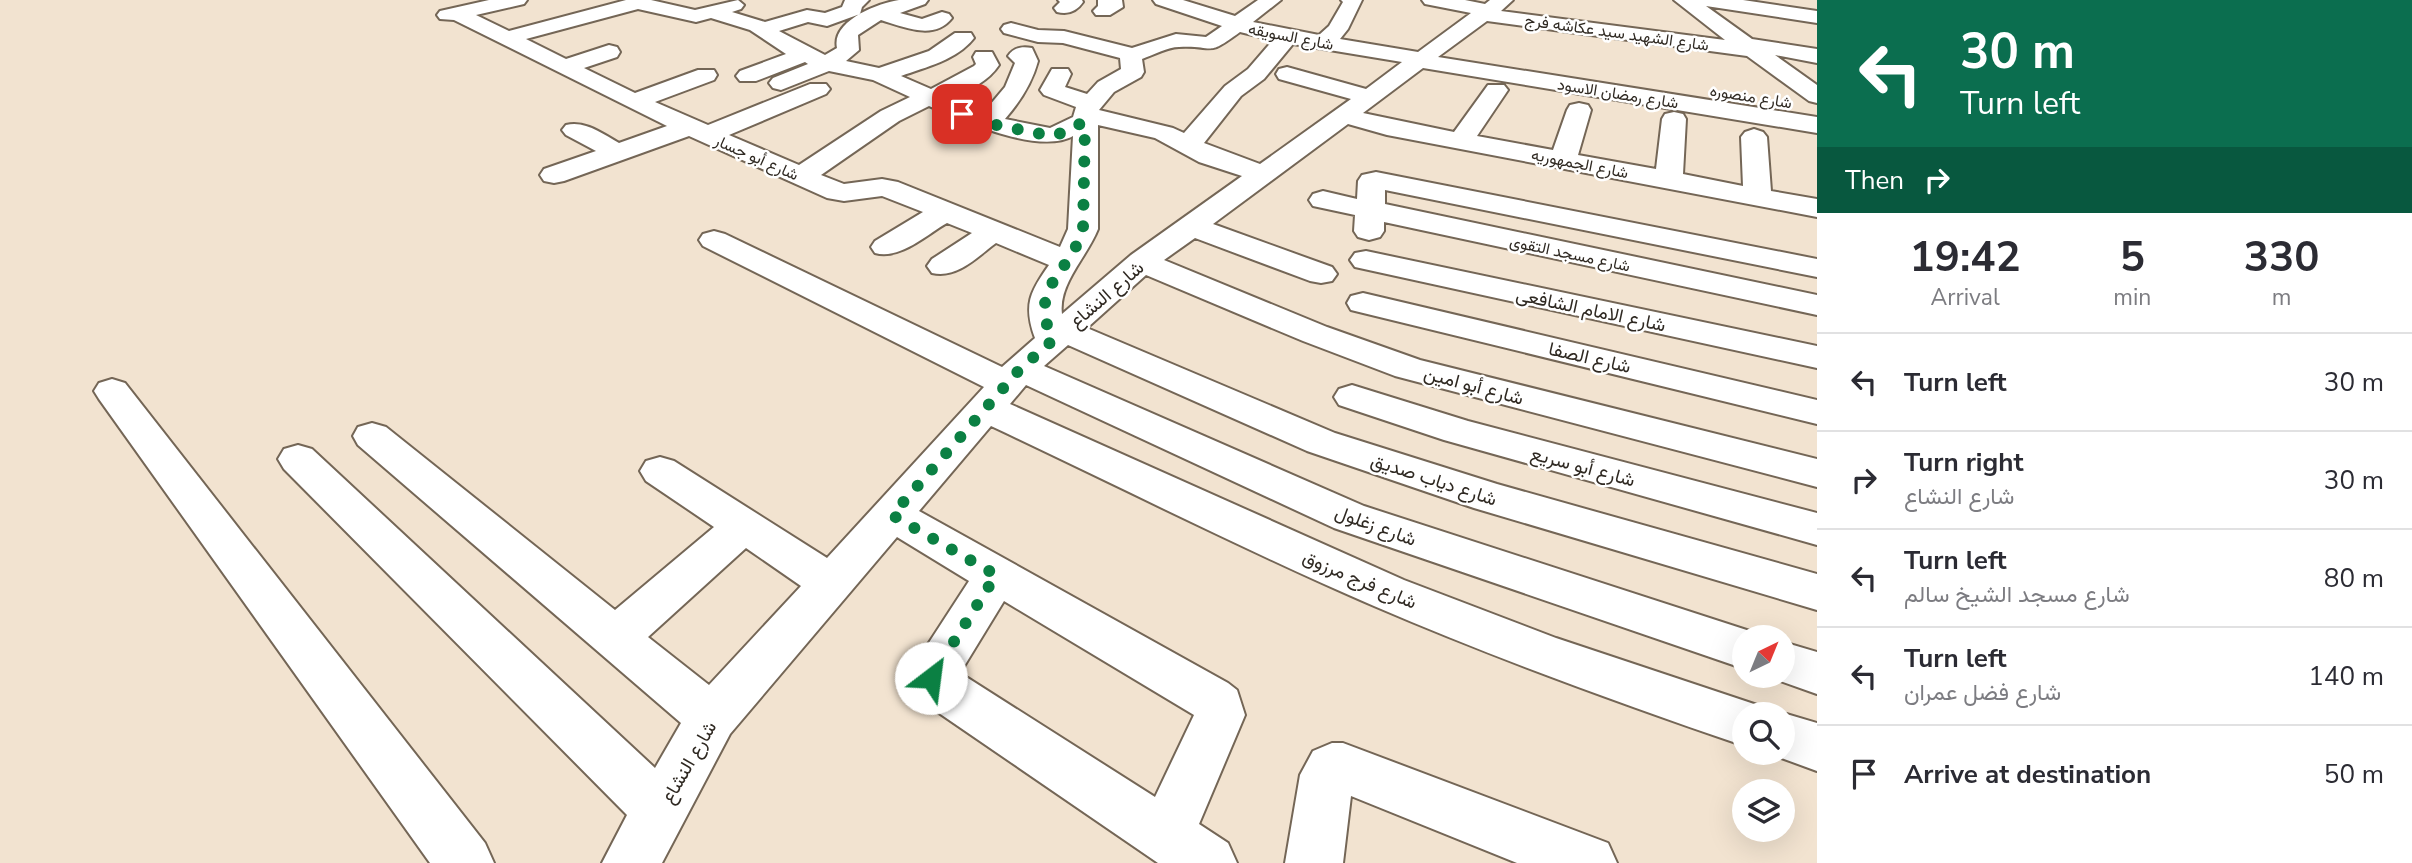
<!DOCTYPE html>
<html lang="en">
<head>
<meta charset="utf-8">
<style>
	:root { --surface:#fff; --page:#f7f7f7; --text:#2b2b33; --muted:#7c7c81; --line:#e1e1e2 }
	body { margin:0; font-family:"Nunito Sans",Vazirmatn,sans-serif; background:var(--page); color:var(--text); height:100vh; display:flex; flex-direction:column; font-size:26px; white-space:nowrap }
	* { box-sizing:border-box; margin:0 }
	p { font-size:23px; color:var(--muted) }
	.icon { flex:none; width:38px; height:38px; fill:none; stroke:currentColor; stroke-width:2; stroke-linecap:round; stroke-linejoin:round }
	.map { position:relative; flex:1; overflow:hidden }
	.drawer { display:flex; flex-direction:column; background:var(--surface); width:595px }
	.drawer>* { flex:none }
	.guide { background:#0b6e4f; color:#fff; overflow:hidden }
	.needle { width:46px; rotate:43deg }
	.controls { position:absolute; left:1732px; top:625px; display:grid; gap:14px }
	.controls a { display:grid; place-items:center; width:63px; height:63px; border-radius:50%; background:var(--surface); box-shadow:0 7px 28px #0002; font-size:35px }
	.pin { position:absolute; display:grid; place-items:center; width:60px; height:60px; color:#fff; margin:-30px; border-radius:14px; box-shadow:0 4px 10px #0006 }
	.me { position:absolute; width:77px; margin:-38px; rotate:30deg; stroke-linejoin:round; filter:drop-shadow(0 0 5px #0008) }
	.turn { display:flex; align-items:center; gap:24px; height:147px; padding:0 28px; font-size:32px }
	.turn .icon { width:91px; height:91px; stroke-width:2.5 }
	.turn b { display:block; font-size:49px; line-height:60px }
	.then { display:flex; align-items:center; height:66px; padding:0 28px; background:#0003; gap:14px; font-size:26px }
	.eta { display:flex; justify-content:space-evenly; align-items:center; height:119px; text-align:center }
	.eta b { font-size:42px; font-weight:700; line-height:49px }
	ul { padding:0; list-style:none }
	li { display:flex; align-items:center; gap:21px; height:98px; padding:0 28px; border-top:2px solid var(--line) }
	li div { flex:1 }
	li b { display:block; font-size:26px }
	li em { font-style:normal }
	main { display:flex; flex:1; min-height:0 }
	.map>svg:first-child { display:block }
</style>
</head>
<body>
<main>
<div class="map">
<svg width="1817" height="863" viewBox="0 0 1817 863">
	<rect width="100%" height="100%" fill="#f2e3d0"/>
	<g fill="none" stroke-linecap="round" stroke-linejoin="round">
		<!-- minor casing -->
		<g stroke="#746656" stroke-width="4">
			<path id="minor" d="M489,0H527L524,4L476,15L509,31L626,0H651L695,10L738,0L744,5L741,9L732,12L765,22L807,10L825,13L842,7L845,0H869L862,7L860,14L827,26L808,22L779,31L825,55L837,48C831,21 878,3 899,0C908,0 919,0 928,0L925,4L900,13L922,19L942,12L949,14L952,18C934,41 904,27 881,20L858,35L859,50L846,61L879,68L929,51L955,33H971L974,38C957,60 926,67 901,76L931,89L974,66L976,64L973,57L976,52H992L999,65C988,82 969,90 951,98L984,112L1005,87L1015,63L1008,56C1014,47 1022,46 1032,48L1038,61C1032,83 1020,102 1005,119L1050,128L1073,117L1076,107L1044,95L1040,90L1052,69H1068L1071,74L1065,87L1087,94L1098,82L1121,69L1120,58L1063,43L1038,42L1004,33L1001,29L1004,25L1011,23L1038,30L1064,31L1132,48L1176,34L1206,37L1222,26L1156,4L1153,0H1183L1235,16L1258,0H1281L1253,22L1319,35L1329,26L1343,2L1341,0H1362L1348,29L1340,39L1418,52L1471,13L1425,4L1422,0H1465L1485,4L1490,0H1513L1501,11L1725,40L1674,0H1743L1817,11V23L1706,6L1752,39L1817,49V63L1775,55L1817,85V103L1809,101L1747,56L1487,21L1438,57L1817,117V133L1423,68L1363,113L1454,132L1488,85H1504L1508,90L1477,136L1553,150L1567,110L1570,105L1579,103L1588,105L1591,110L1578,155L1656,169L1662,119L1665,114L1674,112L1683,114L1686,119L1683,174L1743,186L1741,137L1745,132L1754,129L1763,132L1767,137L1771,191L1817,199V217L1387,135L1348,124L1213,224L1332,267L1337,274L1332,281L1321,283L1310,281L1195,238L1164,260L1327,327L1420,360L1817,459V487L1395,376L1303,341L1146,275L1087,328L1335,433L1497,484L1817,574V610L1474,508L1307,451L1068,345L1044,366L1364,506L1762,635L1763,637H1745V669L1334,528L1026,385L1010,404L1404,580L1556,638L1763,707L1766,714H1745V746C1619,703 1495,658 1374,606C1244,550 1119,486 991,426L919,511L1228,683L1237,690L1245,715L1199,824L1228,843L1237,863H1158L920,700L906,678L969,581L897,537L730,734L662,863H602L627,815L284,469L278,459L284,449L298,445L312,449L655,768L681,723L358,445L353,436L358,427L372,423L386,427L615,610L714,527L646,481L640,471L646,461L660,457L674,461L827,558L984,387L703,246L699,240L703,234L714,231L725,234L1002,367L1035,338C1023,305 1030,292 1049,265L996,243C977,257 957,279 932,273L927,266L932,259L972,233L947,223C926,235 900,260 875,253L871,247L875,241L923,212L882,196L844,201L827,198L689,136L564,181L554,183L544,181L540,175L544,169L596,151L566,135L562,130L566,125C585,120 603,134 619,143L667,126L454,20L440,19L437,15L440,11ZM638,9L696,22L711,18L750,30L786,54L740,71L736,76L740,81H756L805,62L808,64L773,78L769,83L773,88L781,90L829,71L873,80L910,97L881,111L799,165L729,135L826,94L830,89L826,84H810L708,125L655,102L714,80L717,75L714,70H698L635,93L584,68L617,57L620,52L617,47L609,45L566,59L526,39ZM1240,32L1273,40L1248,69L1225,86L1184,133L1173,128L1099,110L1114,92L1141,77L1144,72L1142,59C1153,55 1168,47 1179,47C1216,45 1205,58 1240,32ZM1293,44L1402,62L1366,89L1287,67L1279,69L1276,74L1279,79L1351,99L1260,164L1204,143L1241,96L1264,79ZM929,106C963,121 1039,155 1073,136L1068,229L1060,247L898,182L882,179L844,184L821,175L899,121ZM1098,125L1155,138L1199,162L1242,176L1131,255L1062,314C1058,284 1087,257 1098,229ZM746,548L801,586L709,685L648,637ZM1004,601L1194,715L1155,797L960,673Z
				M1058,0H1082L1083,2C1077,11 1068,15 1057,12L1054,8L1060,2Z
				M1098,0H1122L1123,7L1110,15H1096L1093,11L1098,6Z
				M1376,172L1817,259V277L1385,190V204L1817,295V315L1384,222V231L1380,237L1369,240L1358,237L1354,231L1355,215L1313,206L1309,200L1313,194L1323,191L1357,199L1358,181L1362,175Z
				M1366,251L1817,346V368L1355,267L1350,260L1355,253Z
				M1363,293L1817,400V424L1351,310L1347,303L1351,296Z
				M112,379L125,383L485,843L494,863H430L99,399L94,391L99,383Z
				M1352,385L1468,421L1817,513V545L1444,440L1339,405L1334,397L1339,389Z
				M1783,642L1817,652V694L1766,676H1783Z
				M1783,713L1817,723V771L1765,752H1783V714H1780Z
				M1332,743H1343L1608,843L1617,863H1517L1351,796L1343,863H1285L1300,775L1313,751Z"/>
		</g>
		<!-- minor -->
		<use href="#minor" fill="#fff" fill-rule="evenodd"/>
	</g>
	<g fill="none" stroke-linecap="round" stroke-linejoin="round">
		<!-- route -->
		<path stroke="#0b8043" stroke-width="12" stroke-dasharray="0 21.6" d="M931,678L996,575L892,515L1020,369L1053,340C1027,286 1069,276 1083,229L1085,124C1071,123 1064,135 1051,136L987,123L962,114"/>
	</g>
	<g text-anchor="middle" stroke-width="5" stroke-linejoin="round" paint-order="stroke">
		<!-- far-street labels -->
		<g font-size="16" fill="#2f2922" stroke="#fff">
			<text transform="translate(1617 32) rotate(8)" y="6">شارع الشهيد سيد عكاشه فرج</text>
			<text transform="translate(1291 36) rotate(11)" y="6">شارع السويقه</text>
			<text transform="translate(1618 93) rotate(9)" y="6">شارع رمضان الاسود</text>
			<text transform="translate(1751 96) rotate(9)" y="6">شارع منصوره</text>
			<text transform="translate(757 157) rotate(24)" y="6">شارع أبو جسار</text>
			<text transform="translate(1580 163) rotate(11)" y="6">شارع الجمهوريه</text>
			<text transform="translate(1570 253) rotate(12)" y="6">شارع مسجد التقوى</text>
		</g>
		<!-- street labels -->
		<g font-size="19" fill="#2f2922" stroke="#fff">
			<text transform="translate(1106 294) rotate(-41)" y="7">شارع النشاع</text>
			<text transform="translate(1591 309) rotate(12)" y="7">شارع الامام الشافعى</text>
			<text transform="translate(1590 357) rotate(13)" y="7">شارع الصفا</text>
			<text transform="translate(1474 385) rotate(15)" y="7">شارع أبو امين</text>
			<text transform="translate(1583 466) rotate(15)" y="7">شارع أبو سريع</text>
			<text transform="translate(1434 479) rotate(18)" y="7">شارع دياب صديق</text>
			<text transform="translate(1376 525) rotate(20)" y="7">شارع زغلول</text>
			<text transform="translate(1360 579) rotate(23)" y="7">شارع فرج مرزوق</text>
			<text transform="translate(688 762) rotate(-60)" y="7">شارع النشاع</text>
		</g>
	</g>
</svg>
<div class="controls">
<a><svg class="needle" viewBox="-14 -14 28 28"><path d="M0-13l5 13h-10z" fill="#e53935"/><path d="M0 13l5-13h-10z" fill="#7c7c81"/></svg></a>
<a><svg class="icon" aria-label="search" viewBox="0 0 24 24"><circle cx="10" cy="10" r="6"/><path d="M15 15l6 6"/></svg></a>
<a><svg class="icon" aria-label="layers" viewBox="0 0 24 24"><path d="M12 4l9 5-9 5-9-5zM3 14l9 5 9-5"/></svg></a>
</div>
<div class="pin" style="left:962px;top:114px;background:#d93025"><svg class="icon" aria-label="arrive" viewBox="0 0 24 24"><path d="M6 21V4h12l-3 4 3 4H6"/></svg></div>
<svg class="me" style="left:931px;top:678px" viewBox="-20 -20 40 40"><circle r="19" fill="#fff"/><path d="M0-13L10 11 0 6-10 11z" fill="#0b8043"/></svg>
</div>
<section class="drawer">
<div class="guide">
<div class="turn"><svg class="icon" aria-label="left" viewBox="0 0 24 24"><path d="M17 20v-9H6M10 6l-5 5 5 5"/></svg><div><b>30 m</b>Turn left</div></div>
<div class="then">Then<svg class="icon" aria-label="right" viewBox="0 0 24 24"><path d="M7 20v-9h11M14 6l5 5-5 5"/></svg></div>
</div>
<div class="eta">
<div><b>19:42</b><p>Arrival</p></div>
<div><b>5</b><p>min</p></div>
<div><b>330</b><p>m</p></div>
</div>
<ul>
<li><svg class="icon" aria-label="left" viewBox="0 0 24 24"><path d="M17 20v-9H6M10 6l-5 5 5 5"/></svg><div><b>Turn left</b></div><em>30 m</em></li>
<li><svg class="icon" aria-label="right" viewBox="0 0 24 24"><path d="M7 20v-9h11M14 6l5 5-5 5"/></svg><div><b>Turn right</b><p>شارع النشاع</p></div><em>30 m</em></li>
<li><svg class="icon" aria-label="left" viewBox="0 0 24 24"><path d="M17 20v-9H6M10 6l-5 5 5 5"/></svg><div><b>Turn left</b><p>شارع مسجد الشيخ سالم</p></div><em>80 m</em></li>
<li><svg class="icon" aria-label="left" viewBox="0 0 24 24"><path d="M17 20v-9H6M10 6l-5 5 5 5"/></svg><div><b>Turn left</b><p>شارع فضل عمران</p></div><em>140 m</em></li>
<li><svg class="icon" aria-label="arrive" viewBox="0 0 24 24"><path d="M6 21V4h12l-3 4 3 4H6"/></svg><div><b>Arrive at destination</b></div><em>50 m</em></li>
</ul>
</section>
</main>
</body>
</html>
